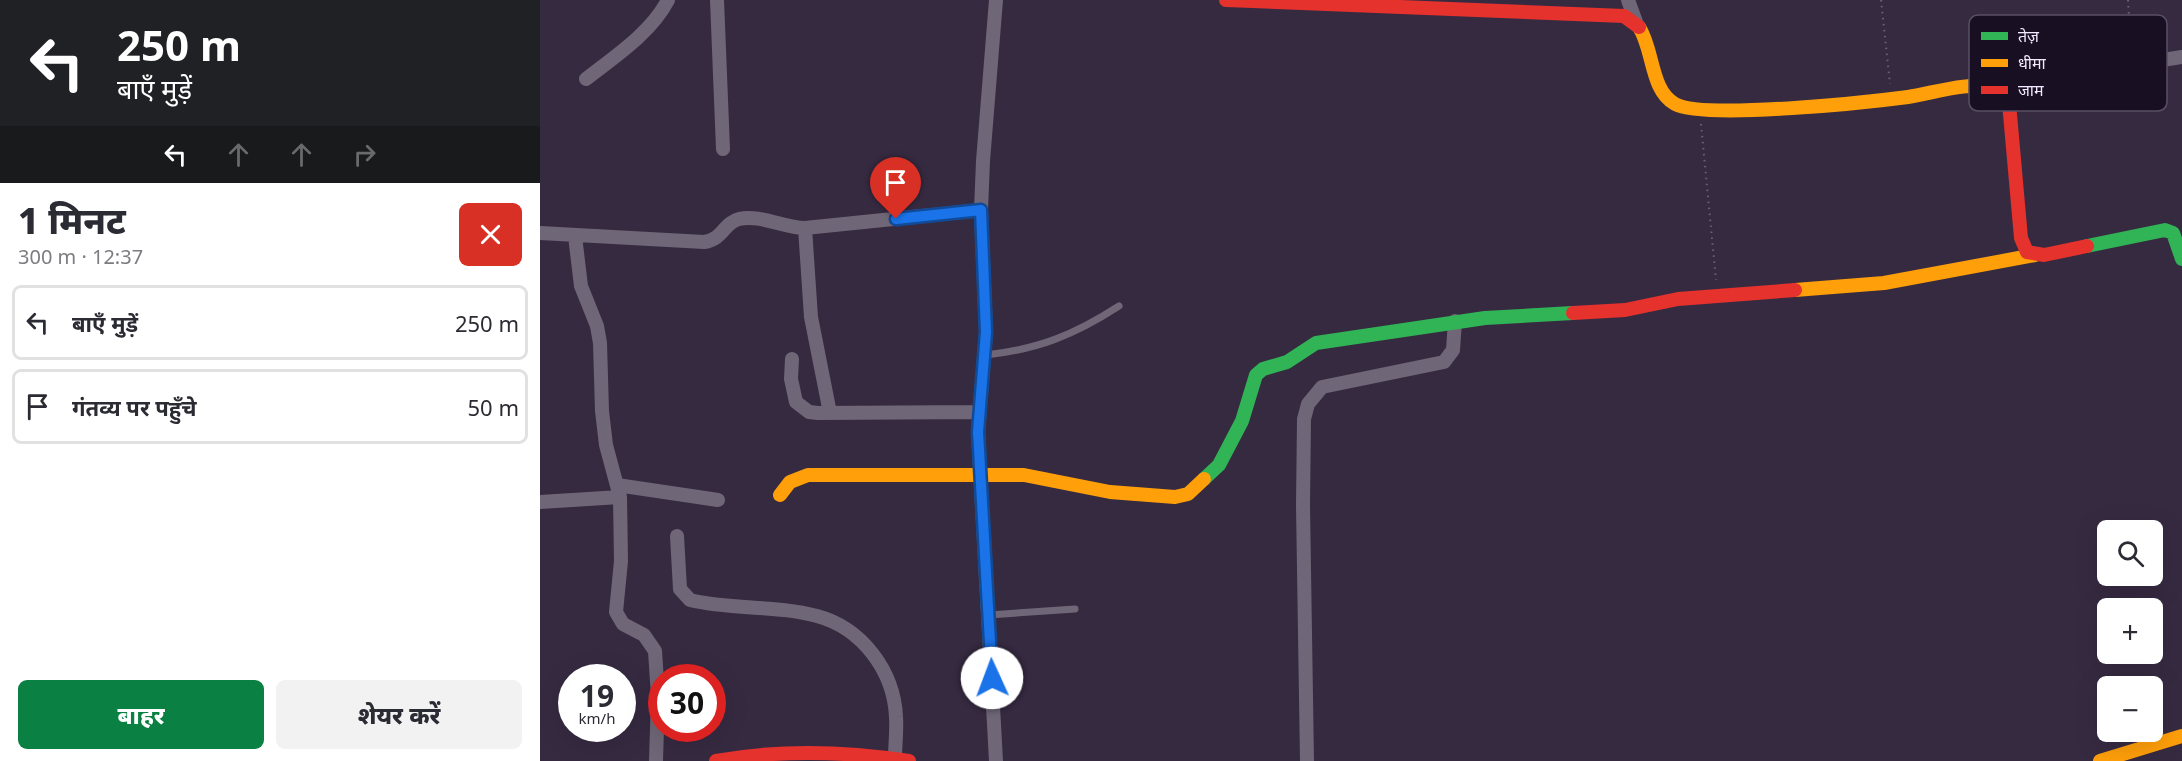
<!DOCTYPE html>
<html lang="hi">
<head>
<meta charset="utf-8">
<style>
	:root { --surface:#fff; --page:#f2f2f3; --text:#2b2b33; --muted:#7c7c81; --line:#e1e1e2; --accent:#0b8043 }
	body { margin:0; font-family:"Noto Sans","Noto Sans Devanagari",sans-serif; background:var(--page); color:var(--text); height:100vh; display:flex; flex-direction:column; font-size:22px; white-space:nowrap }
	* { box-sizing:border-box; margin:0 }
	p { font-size:20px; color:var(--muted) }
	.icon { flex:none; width:33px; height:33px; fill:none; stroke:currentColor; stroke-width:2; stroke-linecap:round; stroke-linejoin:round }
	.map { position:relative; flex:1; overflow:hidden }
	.details { display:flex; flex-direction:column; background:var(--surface); width:540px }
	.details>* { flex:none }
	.top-card { background:#202124; color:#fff; overflow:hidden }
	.fabs { position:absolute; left:1557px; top:520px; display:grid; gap:12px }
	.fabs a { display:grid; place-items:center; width:66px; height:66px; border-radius:9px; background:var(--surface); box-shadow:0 6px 24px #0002; font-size:30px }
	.speed { position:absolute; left:18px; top:664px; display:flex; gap:12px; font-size:30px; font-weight:700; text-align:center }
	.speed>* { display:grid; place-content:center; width:78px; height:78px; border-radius:50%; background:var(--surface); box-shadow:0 6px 24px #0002; line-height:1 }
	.speed small { font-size:15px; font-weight:400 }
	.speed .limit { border:9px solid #d22; background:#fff; color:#111 }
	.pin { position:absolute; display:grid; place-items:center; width:51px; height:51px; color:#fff; margin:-62px -26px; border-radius:50% 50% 50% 0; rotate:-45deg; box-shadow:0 0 6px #0007 }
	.pin .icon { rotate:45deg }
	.me { position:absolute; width:66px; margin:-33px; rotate:358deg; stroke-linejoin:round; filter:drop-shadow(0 0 4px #0008) }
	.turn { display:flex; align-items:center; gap:21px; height:126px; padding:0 18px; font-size:27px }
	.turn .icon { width:78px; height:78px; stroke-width:2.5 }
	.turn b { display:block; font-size:42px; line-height:51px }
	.lanes { display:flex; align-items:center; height:57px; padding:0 18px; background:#0003; justify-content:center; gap:30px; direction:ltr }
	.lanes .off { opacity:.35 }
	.round { display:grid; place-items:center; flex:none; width:63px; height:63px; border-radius:9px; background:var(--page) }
	.headline { display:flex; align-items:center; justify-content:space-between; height:102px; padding:0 18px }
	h1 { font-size:36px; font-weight:800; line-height:45px }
	.action { display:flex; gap:12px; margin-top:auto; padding:12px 18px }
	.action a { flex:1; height:69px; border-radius:9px; background:var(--accent); color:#fff; font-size:24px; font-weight:800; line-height:69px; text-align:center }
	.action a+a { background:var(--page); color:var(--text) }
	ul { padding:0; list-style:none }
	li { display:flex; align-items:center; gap:18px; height:75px; margin:0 12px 9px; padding:0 6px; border:3px solid var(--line); border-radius:9px }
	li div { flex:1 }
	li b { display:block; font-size:22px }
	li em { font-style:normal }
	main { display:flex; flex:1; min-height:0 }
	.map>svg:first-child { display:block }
</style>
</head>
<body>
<main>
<section class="details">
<div class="top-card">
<div class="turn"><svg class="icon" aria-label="left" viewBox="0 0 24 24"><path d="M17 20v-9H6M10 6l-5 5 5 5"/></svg><div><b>250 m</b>बाएँ मुड़ें</div></div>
<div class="lanes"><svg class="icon" aria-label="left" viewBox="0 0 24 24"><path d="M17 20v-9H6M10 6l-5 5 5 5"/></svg><svg class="icon off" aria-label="ahead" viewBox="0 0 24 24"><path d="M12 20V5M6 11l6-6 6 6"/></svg><svg class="icon off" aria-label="ahead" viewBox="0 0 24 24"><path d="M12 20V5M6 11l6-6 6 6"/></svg><svg class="icon off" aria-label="right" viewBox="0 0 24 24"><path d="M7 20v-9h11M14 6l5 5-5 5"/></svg></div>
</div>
<div class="headline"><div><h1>1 मिनट</h1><p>300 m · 12:37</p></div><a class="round" style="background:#d93025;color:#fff"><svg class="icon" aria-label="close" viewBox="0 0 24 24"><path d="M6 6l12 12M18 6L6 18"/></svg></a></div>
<ul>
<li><svg class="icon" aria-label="left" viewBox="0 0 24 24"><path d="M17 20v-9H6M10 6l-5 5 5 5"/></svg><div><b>बाएँ मुड़ें</b></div><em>250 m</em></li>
<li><svg class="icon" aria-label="arrive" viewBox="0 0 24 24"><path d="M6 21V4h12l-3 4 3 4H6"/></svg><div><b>गंतव्य पर पहुँचे</b></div><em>50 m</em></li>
</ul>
<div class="action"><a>बाहर</a><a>शेयर करें</a></div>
</section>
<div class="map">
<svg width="1642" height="761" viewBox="0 0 1642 761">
	<rect width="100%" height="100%" fill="#362a41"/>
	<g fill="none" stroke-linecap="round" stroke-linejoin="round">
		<!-- path -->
		<path stroke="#6a6173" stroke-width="2" stroke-dasharray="1.5 4.5" stroke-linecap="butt" d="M1341,0L1350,84
			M1588,0L1591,51
			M1161,124L1176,280"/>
		<!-- lane -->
		<path stroke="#6f6777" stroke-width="7" d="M446,355C499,349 534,335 579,306
			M449,615L535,609"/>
		<!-- street -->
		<path stroke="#6f6777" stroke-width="14" d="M177,0L183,149
			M1088,0L1096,22
			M46,79C74,57 111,33 128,0
			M1457,89L1554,77L1592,65L1642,57
			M265,228L271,317L290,413
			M0,233L164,242C184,239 183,223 199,219C220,214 244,228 265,228L441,210
			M35,236L41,286L57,326L60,343L62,411L66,445L80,497L81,561L76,612L83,624L104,635L115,651L118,696L116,761
			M252,359L251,379L256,402L269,412L278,413L440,412
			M77,485L178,500
			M0,502L80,497
			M137,536L140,589L150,600C191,610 236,605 277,616C322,628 354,671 356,717C357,731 355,745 355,759
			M456,761L438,432L446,332L441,210L443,161L456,0
			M767,761L763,505L764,419L768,404L782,387L904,362L913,350L915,321"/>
		<!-- fast -->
		<path stroke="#30b455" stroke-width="14" d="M1547,246L1625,230L1633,233L1642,259
			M664,479L679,465L702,421L716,375L723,369L747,362L776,343L945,318L1033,313"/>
		<!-- slow -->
		<path stroke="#ff9f0a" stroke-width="14" d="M1099,27C1114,50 1110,90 1135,104C1164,120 1330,102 1368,97C1394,93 1429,81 1455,88C1460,90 1462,93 1465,97
			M1255,290L1344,283L1495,255
			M240,495L250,482L268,475H484L570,492L635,497L648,494L664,479
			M1560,761L1642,736"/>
		<!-- jam -->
		<path stroke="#e5322d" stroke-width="14" d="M686,0L1084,16L1099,27
			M1465,97L1469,103L1481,238L1487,252L1504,255L1547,246
			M1033,313L1085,310L1138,299L1255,290
			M176,761C241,749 304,751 369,761"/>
	</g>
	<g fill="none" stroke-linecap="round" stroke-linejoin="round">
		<!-- route casing -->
		<g stroke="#114b97" stroke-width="15">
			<path id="route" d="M356,219L441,210L446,332L438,432L452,678"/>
		</g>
		<!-- route -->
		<use href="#route" stroke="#1a73e8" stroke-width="10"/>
	</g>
	<!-- legend -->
	<rect x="1429" y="15" width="198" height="96" rx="9" fill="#190f23" stroke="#5a5065" stroke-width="1.5"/>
	<rect x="1441" y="32" width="27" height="8" fill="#30b455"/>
	<rect x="1441" y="59" width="27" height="8" fill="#ff9f0a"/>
	<rect x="1441" y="86" width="27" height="8" fill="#e5322d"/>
	<g font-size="16" fill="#f2e8ff">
		<text x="1478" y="42">तेज़</text>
		<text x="1478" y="69">धीमा</text>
		<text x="1478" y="96">जाम</text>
	</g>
</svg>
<div class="fabs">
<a><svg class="icon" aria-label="search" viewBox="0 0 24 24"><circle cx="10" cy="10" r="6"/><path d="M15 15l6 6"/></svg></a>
<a>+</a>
<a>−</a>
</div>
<div class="speed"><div>19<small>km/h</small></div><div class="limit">30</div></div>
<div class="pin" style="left:356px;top:219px;background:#d93025"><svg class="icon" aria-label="arrive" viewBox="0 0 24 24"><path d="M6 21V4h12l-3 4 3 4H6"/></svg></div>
<svg class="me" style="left:452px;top:678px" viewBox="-20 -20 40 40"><circle r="19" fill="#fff"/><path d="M0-13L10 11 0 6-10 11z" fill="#1a73e8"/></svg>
</div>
</main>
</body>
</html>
